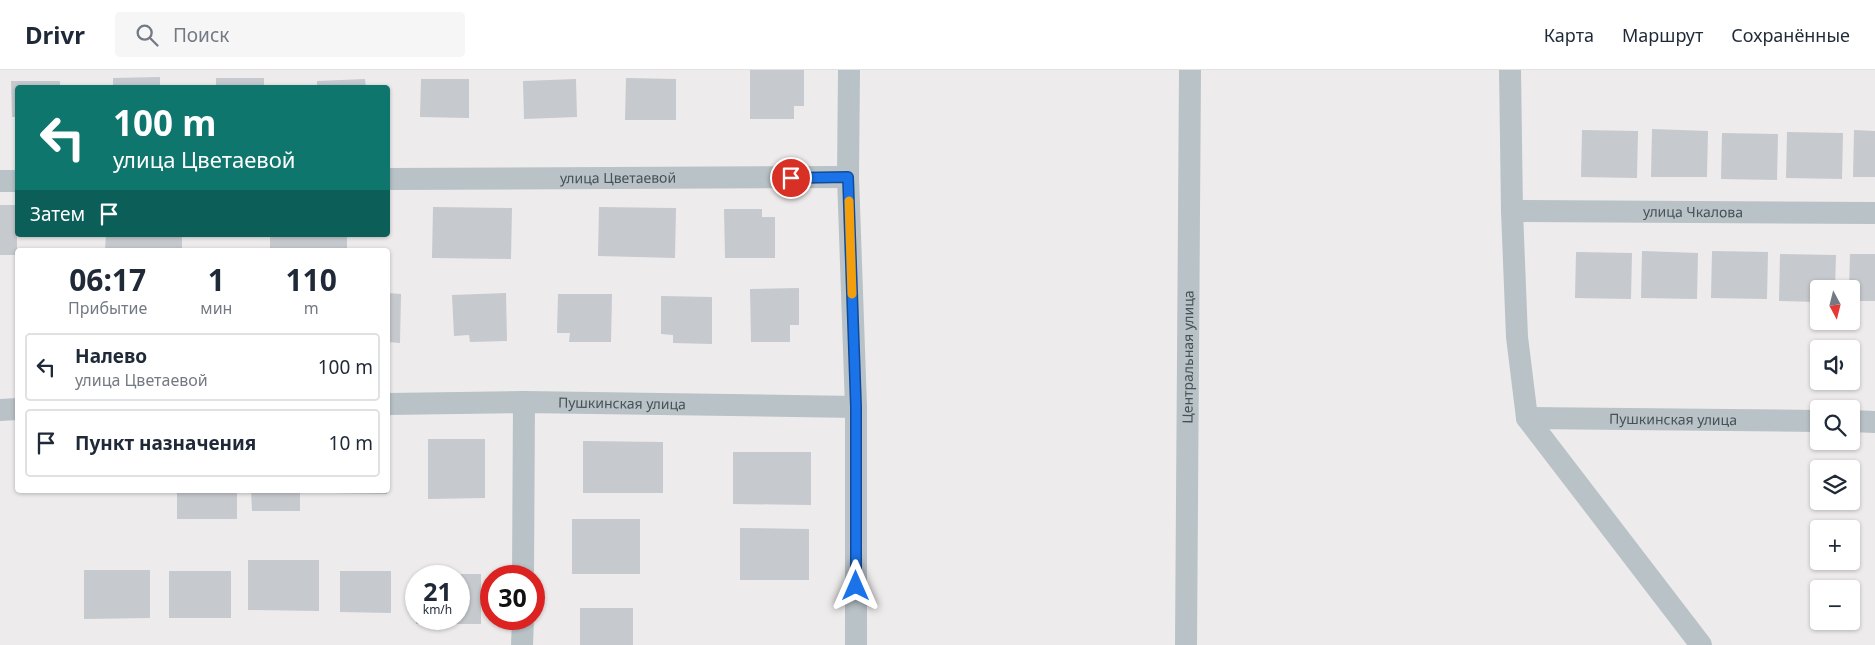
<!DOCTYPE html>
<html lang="ru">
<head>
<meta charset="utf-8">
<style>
	:root { --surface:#fff; --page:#f6f6f7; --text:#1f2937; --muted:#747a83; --line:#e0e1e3 }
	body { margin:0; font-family:"Noto Sans",sans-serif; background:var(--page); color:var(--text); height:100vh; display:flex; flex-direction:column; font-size:19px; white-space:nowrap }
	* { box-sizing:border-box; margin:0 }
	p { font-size:16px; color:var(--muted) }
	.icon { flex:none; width:28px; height:28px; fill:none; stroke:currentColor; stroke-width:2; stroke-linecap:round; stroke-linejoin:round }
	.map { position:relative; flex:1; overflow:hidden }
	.drawer { position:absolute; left:15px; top:178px; width:375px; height:245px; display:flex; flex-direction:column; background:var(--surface); border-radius:5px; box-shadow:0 1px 4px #0004 }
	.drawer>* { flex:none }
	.guide { position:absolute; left:15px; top:15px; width:375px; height:152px; border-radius:5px; box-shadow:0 1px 4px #0004; background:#0f766e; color:#fff; overflow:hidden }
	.needle { width:32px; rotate:173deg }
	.fabs { position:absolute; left:1810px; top:210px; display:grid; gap:10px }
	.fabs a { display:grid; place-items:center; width:50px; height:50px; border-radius:5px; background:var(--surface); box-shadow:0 1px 4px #0004; font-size:25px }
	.speed { position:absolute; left:405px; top:495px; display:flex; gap:10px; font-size:25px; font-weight:700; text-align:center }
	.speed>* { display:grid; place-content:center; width:65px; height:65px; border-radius:50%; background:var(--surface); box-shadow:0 1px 4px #0004; line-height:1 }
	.speed small { font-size:12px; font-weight:400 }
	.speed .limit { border:8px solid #d22; background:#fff; color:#111 }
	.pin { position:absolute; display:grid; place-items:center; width:42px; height:42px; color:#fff; margin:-21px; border:2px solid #fff; border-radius:50%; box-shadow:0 1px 5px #0007 }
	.me { position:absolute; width:55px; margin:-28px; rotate:0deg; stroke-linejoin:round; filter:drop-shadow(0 0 4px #0008) }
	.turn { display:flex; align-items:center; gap:18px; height:105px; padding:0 15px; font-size:22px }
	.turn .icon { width:65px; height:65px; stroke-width:2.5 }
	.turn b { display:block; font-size:35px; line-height:42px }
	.then { display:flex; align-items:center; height:48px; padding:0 15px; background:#0003; gap:10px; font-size:19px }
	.eta { display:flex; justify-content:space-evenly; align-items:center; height:85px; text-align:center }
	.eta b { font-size:30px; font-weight:700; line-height:35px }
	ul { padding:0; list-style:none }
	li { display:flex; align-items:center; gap:15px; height:68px; margin:0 10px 8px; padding:0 5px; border:2px solid var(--line); border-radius:5px }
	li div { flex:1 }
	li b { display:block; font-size:19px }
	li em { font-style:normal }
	header { display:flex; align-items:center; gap:30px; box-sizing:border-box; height:70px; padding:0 25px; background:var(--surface); border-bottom:1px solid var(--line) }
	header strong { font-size:24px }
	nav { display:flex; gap:28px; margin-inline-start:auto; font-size:18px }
	.search { width:350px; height:45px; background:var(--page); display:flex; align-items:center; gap:12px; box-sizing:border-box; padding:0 18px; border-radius:5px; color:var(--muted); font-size:19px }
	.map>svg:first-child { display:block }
</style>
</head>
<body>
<header>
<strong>Drivr</strong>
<div class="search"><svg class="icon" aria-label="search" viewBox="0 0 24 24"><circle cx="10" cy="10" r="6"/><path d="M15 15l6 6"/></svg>Поиск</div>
<nav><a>Карта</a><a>Маршрут</a><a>Сохранённые</a></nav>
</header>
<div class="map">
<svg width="1875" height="575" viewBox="0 0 1875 575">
	<rect width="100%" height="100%" fill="#eeebec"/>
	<!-- building -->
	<path fill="#c6c9cd" d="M750,0H804V36H794V49H750Z
		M160,7V18H113V8Z
		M216,8H264V18H216Z
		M626,8L676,9V50H625Z
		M365,9L366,18H317V11Z
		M421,9H469V48L420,47Z
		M576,9L577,47L524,49L523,11Z
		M11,11H60V18H18V47H12Z
		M1652,59L1708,61L1707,107H1651Z
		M1582,60L1638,61L1637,108L1581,107Z
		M1854,60L1875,61V107H1853Z
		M1787,62L1843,63L1842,109L1786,108Z
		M1722,63L1778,64L1777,110L1721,109Z
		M0,135H17V185H0Z
		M433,137L512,138L511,189L432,188Z
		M599,137L676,138L675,188L598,186Z
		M724,139H762V147H775V188H725Z
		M106,165H182V180H105Z
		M270,165H347V180H270Z
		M1642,181L1698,183L1697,229L1641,228Z
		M1712,181L1768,182L1767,229L1711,228Z
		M1576,182L1632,183L1631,229L1575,228Z
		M1780,184L1836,185L1835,219H1819V232L1779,231Z
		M1850,184H1875V231H1851V219H1849Z
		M799,218V255H790V272H751L750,219Z
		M388,223L401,224L400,273L388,272Z
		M506,223L507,271L470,272L469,265L454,266L452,225Z
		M558,224H612L611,272H569L570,263H557Z
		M661,226L712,227V274L673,273V265L661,264Z
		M428,369H485V428L428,429Z
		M583,371L663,372V423H583Z
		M733,382H811V435L733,434Z
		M177,420H237V449H177Z
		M251,420H300V441H252Z
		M334,420H387V424L334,423Z
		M572,449H640V504H572Z
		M740,458L809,459V510H740Z
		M248,490H319V541L248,540Z
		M84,500H150V548L84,549Z
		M169,501H231V548H169Z
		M340,501H391V543L340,542Z
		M416,504H481V554H416V549H459V506H416Z
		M580,538H633V575H580Z"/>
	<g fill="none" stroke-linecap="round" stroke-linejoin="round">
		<!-- street -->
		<g stroke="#b8c2c7" stroke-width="22">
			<path d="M849,0L848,107L856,337V575"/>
			<path d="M1510,0L1512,141L1517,267L1527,348L1701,575"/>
			<path id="s1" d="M388,109L848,107"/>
			<path d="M0,111H18"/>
			<path id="s2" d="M1512,141L1875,143"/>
			<path id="s3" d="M388,334L524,332L856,337"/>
			<path d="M0,340L18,339"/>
			<path id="s4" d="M1527,348L1819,351"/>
			<path d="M1851,351L1875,352"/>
			<path d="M523,506L524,332"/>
			<path d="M522,575L523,549"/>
			<path id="s5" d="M1186,575L1190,0"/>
		</g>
	</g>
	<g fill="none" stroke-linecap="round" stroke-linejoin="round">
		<!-- route casing -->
		<g stroke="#114b97" stroke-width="12">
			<path id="route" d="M791,108L848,107L856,337V516"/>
		</g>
		<!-- route -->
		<use href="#route" stroke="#1a73e8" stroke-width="9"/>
		<!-- slow -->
		<path stroke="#f59e0b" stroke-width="9" d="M849,131L852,224"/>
	</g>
	<g text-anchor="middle" stroke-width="4.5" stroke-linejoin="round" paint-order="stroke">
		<!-- street labels -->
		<g font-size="14" fill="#465157" stroke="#fff">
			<text dy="5" stroke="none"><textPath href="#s1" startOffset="230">улица Цветаевой</textPath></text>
			<text dy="5" stroke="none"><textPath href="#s2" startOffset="181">улица Чкалова</textPath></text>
			<text dy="5" stroke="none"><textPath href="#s5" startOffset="288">Центральная улица</textPath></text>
			<text dy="5" stroke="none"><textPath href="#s3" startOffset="234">Пушкинская улица</textPath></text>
			<text dy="5" stroke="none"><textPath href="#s4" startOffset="146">Пушкинская улица</textPath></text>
		</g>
	</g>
</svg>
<div class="fabs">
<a><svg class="needle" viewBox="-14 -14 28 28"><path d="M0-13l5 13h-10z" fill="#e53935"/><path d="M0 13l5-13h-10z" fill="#747a83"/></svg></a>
<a><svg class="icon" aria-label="sound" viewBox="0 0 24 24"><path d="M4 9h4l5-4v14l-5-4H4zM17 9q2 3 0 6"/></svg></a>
<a><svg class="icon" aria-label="search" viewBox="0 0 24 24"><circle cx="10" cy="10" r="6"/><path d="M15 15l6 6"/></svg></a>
<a><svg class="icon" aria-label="layers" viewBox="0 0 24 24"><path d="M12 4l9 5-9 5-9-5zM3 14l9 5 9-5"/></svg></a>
<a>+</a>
<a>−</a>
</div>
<div class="speed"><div>21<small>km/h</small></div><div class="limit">30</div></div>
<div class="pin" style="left:791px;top:108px;background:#d93025"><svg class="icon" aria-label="arrive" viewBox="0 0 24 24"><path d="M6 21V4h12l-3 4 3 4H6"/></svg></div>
<svg class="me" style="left:856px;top:516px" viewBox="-20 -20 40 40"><path d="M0-17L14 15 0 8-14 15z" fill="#1a73e8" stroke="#fff" stroke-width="4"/></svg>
<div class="guide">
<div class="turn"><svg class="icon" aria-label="left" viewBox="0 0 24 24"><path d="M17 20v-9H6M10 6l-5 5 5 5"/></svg><div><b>100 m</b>улица Цветаевой</div></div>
<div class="then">Затем<svg class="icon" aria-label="arrive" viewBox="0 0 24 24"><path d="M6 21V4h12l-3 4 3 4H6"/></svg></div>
</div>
<section class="drawer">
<div class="eta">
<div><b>06:17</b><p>Прибытие</p></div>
<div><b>1</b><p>мин</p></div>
<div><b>110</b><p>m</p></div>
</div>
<ul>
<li><svg class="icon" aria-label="left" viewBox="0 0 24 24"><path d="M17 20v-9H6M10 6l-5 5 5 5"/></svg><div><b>Налево</b><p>улица Цветаевой</p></div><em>100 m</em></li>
<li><svg class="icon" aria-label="arrive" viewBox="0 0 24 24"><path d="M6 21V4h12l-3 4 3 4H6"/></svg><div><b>Пункт назначения</b></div><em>10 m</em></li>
</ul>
</section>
</div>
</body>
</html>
